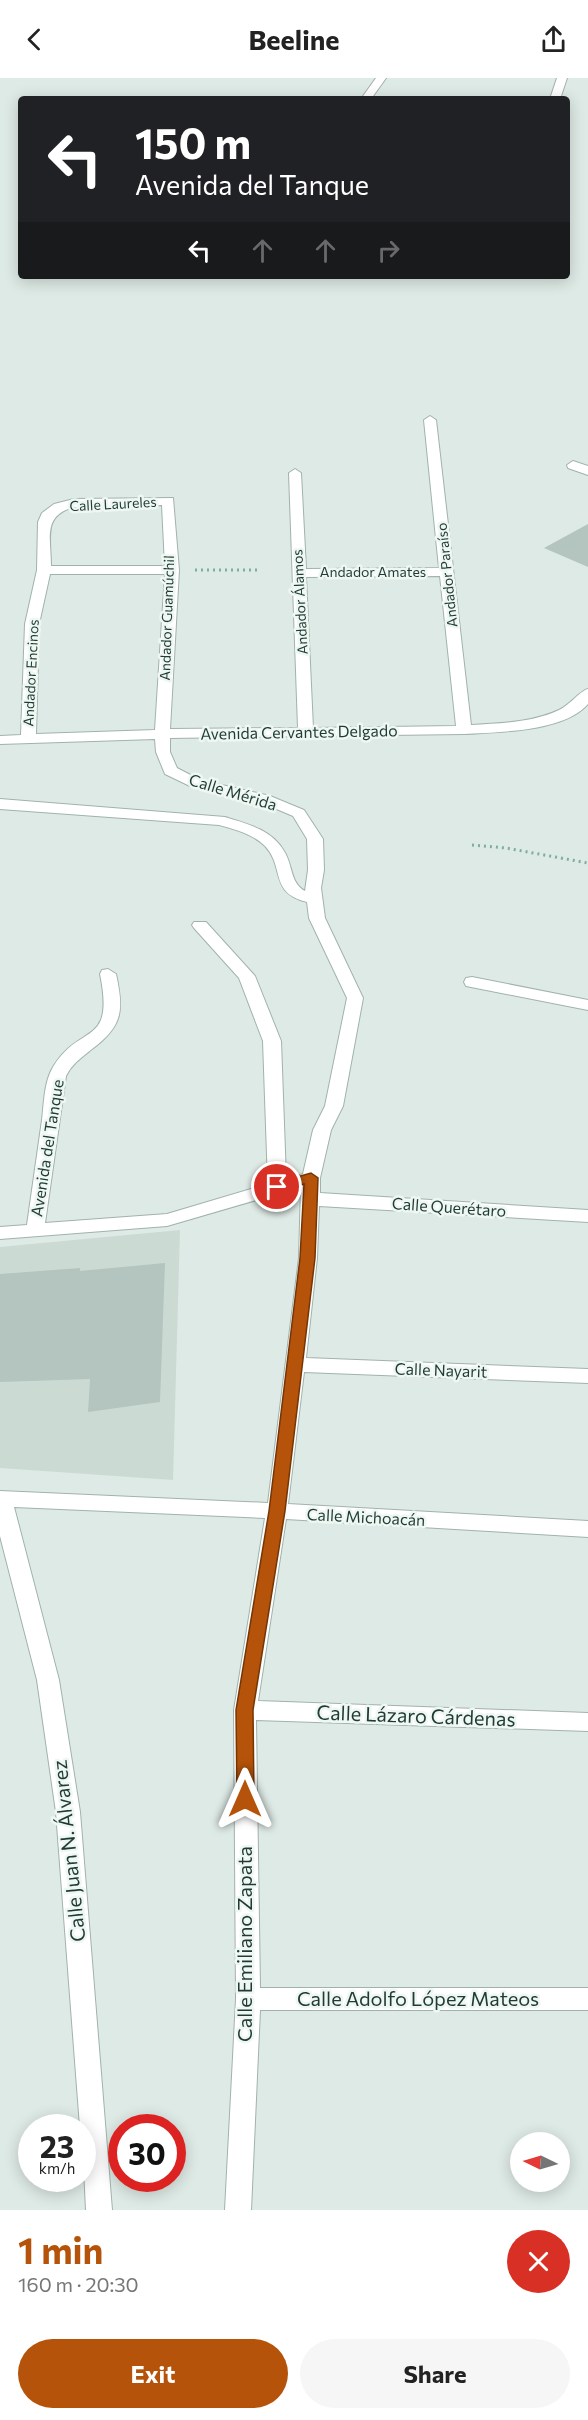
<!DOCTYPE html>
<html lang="en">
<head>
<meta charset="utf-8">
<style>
	:root { --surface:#fff; --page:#f6f6f6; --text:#222; --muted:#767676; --accent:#b45309 }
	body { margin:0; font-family:Commissioner,sans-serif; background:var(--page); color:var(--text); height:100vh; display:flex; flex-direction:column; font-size:22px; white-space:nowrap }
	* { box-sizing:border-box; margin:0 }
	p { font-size:20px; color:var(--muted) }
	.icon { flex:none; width:33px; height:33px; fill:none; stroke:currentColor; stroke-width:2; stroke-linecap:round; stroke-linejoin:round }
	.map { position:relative; height:2132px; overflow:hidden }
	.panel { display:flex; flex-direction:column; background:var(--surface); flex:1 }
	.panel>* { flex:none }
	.top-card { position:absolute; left:18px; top:18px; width:552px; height:183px; border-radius:6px; box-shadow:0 3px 15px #0003; background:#202124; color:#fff; overflow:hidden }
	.needle { width:39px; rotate:275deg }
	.tools { position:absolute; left:510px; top:2054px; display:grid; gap:12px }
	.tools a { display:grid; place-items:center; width:60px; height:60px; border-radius:50%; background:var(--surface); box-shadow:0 3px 15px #0003; font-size:30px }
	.speed { position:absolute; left:18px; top:2036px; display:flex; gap:12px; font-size:30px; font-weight:700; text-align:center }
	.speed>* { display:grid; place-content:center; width:78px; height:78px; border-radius:50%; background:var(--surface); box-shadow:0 3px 15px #0003; line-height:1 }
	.speed small { font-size:15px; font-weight:400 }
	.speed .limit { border:9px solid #d22; background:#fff; color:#111 }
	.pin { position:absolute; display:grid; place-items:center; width:51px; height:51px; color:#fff; margin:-26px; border:3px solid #fff; border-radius:50%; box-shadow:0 2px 6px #0007 }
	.me { position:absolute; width:66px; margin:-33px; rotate:0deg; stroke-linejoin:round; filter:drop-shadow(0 0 4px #0008) }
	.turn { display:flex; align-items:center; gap:21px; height:126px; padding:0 18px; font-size:27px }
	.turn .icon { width:78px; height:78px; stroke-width:2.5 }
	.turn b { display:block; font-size:42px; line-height:51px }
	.lanes { display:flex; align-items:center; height:57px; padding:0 18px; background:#0003; justify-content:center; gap:30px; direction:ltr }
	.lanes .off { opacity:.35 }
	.round { display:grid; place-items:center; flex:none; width:63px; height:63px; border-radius:32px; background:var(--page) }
	.overview { display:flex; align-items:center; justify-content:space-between; height:102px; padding:0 18px }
	h1 { font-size:36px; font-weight:700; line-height:45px; color:var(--accent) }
	.cta { display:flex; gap:12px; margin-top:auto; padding:12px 18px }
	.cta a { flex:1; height:69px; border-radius:36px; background:var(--accent); color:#fff; font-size:24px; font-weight:700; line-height:69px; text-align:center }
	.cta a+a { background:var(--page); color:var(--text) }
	header { display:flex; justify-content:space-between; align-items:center; height:78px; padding:0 18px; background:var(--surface); font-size:27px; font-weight:700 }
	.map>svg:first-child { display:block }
</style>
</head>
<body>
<header><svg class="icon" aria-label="back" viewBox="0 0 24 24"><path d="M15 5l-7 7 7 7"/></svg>Beeline<svg class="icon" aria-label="share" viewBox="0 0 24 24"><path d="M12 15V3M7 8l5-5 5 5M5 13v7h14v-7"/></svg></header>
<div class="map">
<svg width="588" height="2132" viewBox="0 0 588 2132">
	<rect width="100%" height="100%" fill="#deeae5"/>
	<!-- built -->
	<path fill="#ccdad4" d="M180,1152L173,1402L0,1390V1169Z"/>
	<!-- building -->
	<path fill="#b3c5be" d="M588,446V489L544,470Z
		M165,1185L160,1324L88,1334L90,1301L0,1304V1196L80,1190V1193Z"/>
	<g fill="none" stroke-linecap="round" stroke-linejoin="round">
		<!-- minor casing -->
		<g stroke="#a1b2ac" stroke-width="2">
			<path id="minor" d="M376,0H386L371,21H361Z
				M557,0H567L560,21H550Z
				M430,338L436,342L471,647C500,645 531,645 559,632C570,627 581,612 588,611V626C564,654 498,654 464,656L170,660V674L177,690L200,702L270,718L304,732L323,761L324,792L321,810L325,840L363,920L343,1028L331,1052L320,1100V1115L588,1132V1144L319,1128L317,1180L306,1280L588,1291V1305L304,1294L288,1426L588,1443V1459L286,1441L258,1623L588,1635V1653L256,1642L260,1910H588V1932H260L251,2132H225L236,1921L234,1632L265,1440L14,1429L59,1602L80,1734L112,2132H86L82,2049H80L56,1734L37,1602L0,1458V1413L268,1425L299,1180L301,1109L167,1148L0,1161V1149L27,1147C32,1112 37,1077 42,1042C44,1025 44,1004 53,989C80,944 115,970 100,896L102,892L108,891L116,896C124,932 123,948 92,971C82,979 72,986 66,998L45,1145L167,1136L268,1106L263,963L239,900L194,850L192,847L194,844H206L255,898L281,963L286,1101L303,1096L313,1052L325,1028L347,920L309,840L307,824C269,815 285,789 265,768C253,756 234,751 219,747L0,731V721L225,739C248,746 272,752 284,773C293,787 290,805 305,813L308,792L307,761L293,738L260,724L190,708L165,696L156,674L155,661L0,666V658L21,657L25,546L37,492L38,444L42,435L54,426L74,421L173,420L179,492L170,651L298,650L289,395L295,391L301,395L306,491L439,490L424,342ZM162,427L165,488H51C51,460 42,438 74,429ZM50,496H165L155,652L36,656L39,546ZM440,498L456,648L313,650L306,499Z
				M573,383L588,388V397L568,390L567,387Z
				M472,899L588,922V932L466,908L464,904L466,900Z"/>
		</g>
		<!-- path -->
		<path stroke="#7daf9f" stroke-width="3" stroke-dasharray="2 4" stroke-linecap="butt" d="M195,492H260
			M472,767L506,770L588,785"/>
		<!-- minor -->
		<use href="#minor" fill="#fff" fill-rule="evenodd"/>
	</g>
	<!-- route -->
	<path fill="#b45309" stroke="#753606" stroke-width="1.5" d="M311,1095L318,1100L315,1180L285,1433L253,1632L254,1721L252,1727L245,1729L239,1727L237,1721L236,1632L269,1433L300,1180L304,1106L277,1114L270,1109L272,1106Z"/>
	<g text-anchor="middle" stroke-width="5" stroke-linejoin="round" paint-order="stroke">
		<!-- far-street labels -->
		<g font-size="14" fill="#1f3b33" stroke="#eff7f3">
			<text transform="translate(113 426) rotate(-3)" y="5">Calle Laureles</text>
			<text x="373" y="499">Andador Amates</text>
			<text transform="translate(447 497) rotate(-96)" y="5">Andador Paraíso</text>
			<text transform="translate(300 524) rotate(-93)" y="5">Andador Álamos</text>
			<text transform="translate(167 540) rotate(-88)" y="5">Andador Guamúchil</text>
			<text transform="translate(31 595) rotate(-87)" y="5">Andador Encinos</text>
		</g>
		<!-- street labels -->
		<g font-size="16" fill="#1f3b33" stroke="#eff7f3">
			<text transform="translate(299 654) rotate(-1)" y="6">Avenida Cervantes Delgado</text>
			<text transform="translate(233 714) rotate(17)" y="6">Calle Mérida</text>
			<text transform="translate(47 1070) rotate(-81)" y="6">Avenida del Tanque</text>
			<text transform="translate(449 1129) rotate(4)" y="6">Calle Querétaro</text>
			<text transform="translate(441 1292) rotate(2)" y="6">Calle Nayarit</text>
			<text transform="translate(366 1439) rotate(3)" y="6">Calle Michoacán</text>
		</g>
		<!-- near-street labels -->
		<g font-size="20" fill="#1f3b33" stroke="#eff7f3">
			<text transform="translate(416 1638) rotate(2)" y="7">Calle Lázaro Cárdenas</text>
			<text transform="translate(69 1773) rotate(-96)" y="7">Calle Juan N. Álvarez</text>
			<text transform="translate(245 1866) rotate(-90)" y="7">Calle Emiliano Zapata</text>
			<text x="418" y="1928">Calle Adolfo López Mateos</text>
		</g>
	</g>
</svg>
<div class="tools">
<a><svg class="needle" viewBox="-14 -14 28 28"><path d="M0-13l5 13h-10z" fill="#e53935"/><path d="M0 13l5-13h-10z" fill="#767676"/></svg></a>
</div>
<div class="speed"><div>23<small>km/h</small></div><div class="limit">30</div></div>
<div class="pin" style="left:277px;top:1109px;background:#d93025"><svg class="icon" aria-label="arrive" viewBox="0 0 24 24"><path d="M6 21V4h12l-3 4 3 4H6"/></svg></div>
<svg class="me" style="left:245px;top:1721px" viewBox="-20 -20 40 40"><path d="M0-17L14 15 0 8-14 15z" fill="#b45309" stroke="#fff" stroke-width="4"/></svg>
<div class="top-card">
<div class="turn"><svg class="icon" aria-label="left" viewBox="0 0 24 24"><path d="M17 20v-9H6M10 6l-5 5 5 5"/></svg><div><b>150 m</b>Avenida del Tanque</div></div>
<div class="lanes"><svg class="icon" aria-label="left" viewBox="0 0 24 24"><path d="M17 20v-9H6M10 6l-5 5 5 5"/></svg><svg class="icon off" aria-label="ahead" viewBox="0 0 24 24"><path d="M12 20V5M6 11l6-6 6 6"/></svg><svg class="icon off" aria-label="ahead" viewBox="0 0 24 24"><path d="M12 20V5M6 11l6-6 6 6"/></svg><svg class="icon off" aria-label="right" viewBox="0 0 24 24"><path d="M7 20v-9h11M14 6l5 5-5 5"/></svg></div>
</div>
</div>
<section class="panel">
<div class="overview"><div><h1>1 min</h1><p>160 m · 20:30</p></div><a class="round" style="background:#d93025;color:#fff"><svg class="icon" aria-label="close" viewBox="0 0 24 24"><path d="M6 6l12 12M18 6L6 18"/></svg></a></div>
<div class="cta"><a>Exit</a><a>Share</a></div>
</section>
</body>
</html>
